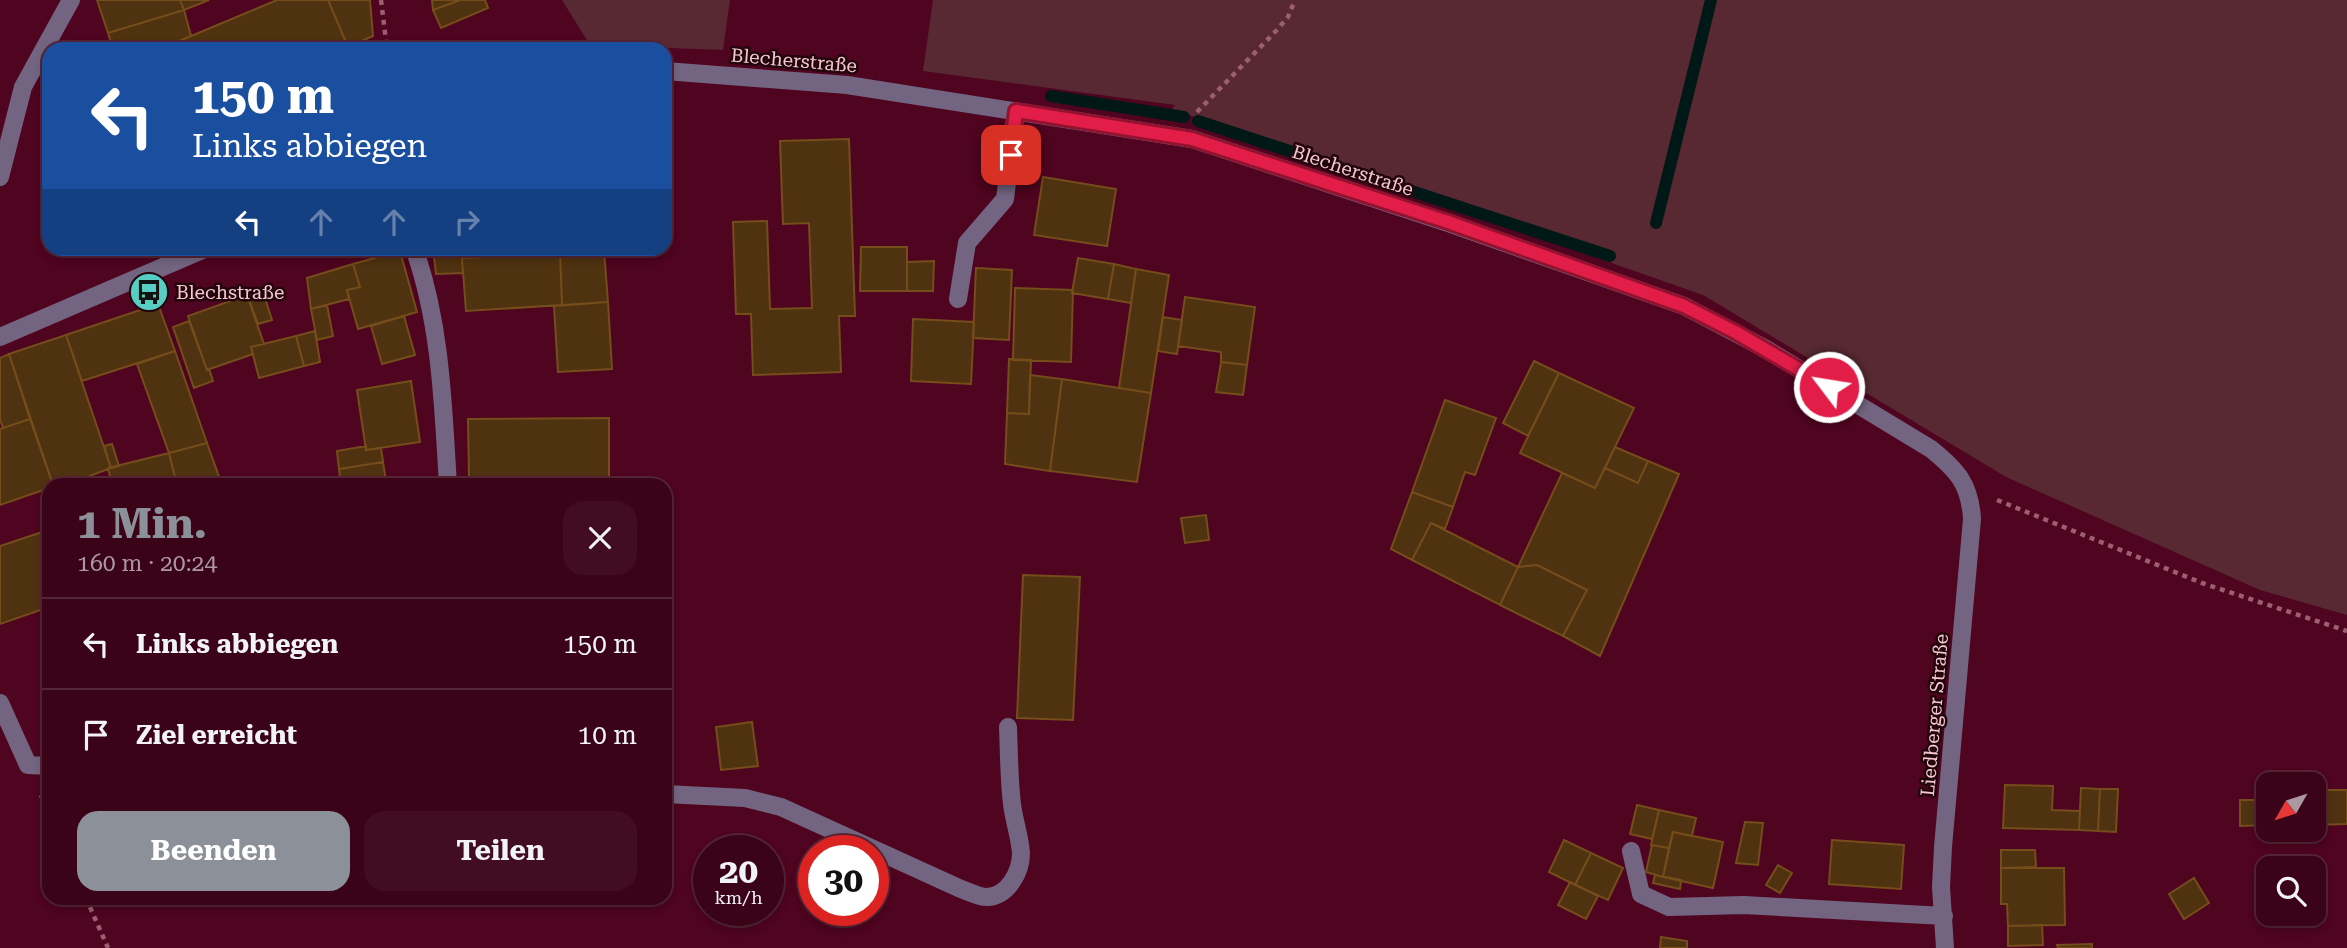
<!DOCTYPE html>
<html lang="de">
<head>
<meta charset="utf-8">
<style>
	:root { --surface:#3b0317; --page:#420d20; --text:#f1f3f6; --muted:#ac98a1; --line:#542536; --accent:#8c9099 }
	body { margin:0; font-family:"Roboto Serif",serif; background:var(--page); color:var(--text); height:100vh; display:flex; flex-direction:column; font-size:26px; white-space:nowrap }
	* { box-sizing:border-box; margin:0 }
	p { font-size:23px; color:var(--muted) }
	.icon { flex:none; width:38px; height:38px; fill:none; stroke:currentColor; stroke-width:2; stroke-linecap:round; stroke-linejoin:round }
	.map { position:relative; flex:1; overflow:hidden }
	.side { position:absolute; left:42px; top:478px; width:630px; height:427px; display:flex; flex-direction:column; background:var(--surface); border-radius:21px; box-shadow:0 4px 10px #0003,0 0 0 2px var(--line) }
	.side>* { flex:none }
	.hud { position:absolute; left:42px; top:42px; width:630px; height:214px; border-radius:21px; box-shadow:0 4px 10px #0003,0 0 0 2px var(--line); background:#1a4fa0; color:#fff; overflow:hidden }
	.needle { width:46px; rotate:231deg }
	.tools { position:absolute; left:2256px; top:772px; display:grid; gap:14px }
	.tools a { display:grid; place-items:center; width:70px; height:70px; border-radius:14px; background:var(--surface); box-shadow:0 4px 10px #0003,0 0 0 2px var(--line); font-size:35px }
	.speed { position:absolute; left:693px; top:835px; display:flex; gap:14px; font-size:35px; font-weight:700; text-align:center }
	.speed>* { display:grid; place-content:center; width:91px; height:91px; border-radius:50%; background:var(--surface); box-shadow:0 4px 10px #0003,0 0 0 2px var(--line); line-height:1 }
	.speed small { font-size:18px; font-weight:400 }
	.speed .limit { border:10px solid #d22; background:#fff; color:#111 }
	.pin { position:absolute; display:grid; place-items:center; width:60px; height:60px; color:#fff; margin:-30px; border-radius:14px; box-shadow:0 4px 10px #0006 }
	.me { position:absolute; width:77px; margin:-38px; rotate:301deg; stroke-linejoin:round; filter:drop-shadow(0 0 5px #0008) }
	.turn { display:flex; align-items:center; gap:24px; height:147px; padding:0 35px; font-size:32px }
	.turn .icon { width:91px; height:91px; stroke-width:2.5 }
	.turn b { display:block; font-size:49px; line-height:60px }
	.lanes { display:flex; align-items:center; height:66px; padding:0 35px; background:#0003; justify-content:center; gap:35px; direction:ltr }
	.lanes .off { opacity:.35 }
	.round { display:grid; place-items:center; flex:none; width:74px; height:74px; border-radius:21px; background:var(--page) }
	.overview { display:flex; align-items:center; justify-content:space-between; height:119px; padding:0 35px }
	h1 { font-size:42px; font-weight:700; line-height:52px; color:var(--accent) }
	.cta { display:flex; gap:14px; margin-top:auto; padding:14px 35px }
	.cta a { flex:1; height:80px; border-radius:21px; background:var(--accent); color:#fff; font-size:28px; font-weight:700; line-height:80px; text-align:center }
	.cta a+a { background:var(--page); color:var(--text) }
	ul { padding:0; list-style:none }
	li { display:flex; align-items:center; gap:21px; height:91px; padding:0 35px; border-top:2px solid var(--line) }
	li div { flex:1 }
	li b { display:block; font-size:26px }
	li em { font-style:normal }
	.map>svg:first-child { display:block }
</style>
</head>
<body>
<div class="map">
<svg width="2347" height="948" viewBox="0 0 2347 948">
	<rect width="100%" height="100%" fill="#4f041f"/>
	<!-- green -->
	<path fill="#582933" d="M562,0H730L723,50L590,45Z
		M933,0H2347V615L2260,590L2006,477L1703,295L1172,109L1175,105L923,71Z"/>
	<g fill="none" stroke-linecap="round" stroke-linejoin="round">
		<!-- stream -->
		<path stroke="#001917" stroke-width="12" d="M1051,96L1184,117
			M1198,121L1610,256
			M1656,223L1711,0"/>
	</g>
	<!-- building -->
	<path fill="#4f3210" stroke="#754d1b" stroke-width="2" d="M97,0H180L184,10L108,33Z
		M180,0H209L184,10Z
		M277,0H328L348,47L343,49H160Z
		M328,0H370L373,36L348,47Z
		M432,0H460L433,10Z
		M460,0H485L488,8L441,28L433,10Z
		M184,10L191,36L160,49H113L108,33Z
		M849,139L855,316H839L841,372L753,375L751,314H736L733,222L767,221L770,309L812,308L809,223L783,224L780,141Z
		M1043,177L1116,189L1107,246L1034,235Z
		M861,247H907V291H860Z
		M433,248H485V257L462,258L463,273L436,274Z
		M566,248H596V250L566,251Z
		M604,250L608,302L562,305L560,252Z
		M400,251L417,312L358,329L347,290L360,287L353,264Z
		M560,252L562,305L466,311L462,258Z
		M1078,258L1114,264L1108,299L1072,293Z
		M934,261L933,291H907V262Z
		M353,264L360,287L347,290L349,299L311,309L307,278Z
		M1114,264L1136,269L1131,303L1108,299Z
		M976,268L1012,270L1009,340L973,338Z
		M1136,269L1169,275L1151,393L1119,388Z
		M1015,288L1073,290L1071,362L1013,360Z
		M263,292L272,320L258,324L248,297Z
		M247,295L264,344L251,347L253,354L207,370L188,316Z
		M1185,297L1255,307L1247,365L1221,362V352L1178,346Z
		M608,302L612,369L558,372L554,306Z
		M158,304L175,351L82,381L66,335Z
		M327,305L333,336L317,340L311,309Z
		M404,316L415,355L382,364L371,326Z
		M1163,317L1182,320L1177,354L1158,351Z
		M913,319L974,322L971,384L911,381Z
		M189,321L207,370L209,369L213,381L194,388L173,327Z
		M315,331L320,362L304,366L296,336Z
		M66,335L111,468L66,485H53L9,354Z
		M296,336L304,366L259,378L251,347Z
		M175,351L207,443L169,453L137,364Z
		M9,354L30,419L3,428L0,419V358Z
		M1009,359L1031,360L1029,414L1007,413Z
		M1534,361L1559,373L1528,436L1503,423Z
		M1221,362L1247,365L1243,395L1216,392Z
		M1559,373L1634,408L1595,488L1520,453Z
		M1030,375L1062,379L1050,471L1005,464L1007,413L1029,414Z
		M1062,379L1151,393L1137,482L1050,471Z
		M411,381L420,442L366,450L357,390Z
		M1445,400L1496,418L1475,475L1465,472L1453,507L1412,492Z
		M609,418V477L469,478L468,419Z
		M30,419L53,485H49V488L0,505V429Z
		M207,443L222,485H177L169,453Z
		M112,444L119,466L111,468L104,446Z
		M366,446V450L381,448L383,462L339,469L337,451Z
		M1615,447L1648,461L1638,483L1605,468Z
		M169,453L177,485H112L108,468Z
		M1648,461L1679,474L1600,656L1563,636L1587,590L1537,565L1518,567L1562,473L1595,488L1605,468L1638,483Z
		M383,462L386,481L360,485H341L339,469Z
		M1412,492L1453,507L1445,529L1431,523L1412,560L1391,549Z
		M1206,515L1209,540L1185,543L1181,518Z
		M1431,523L1518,567L1500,605L1412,560Z
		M45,531L49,541V607L0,624V546Z
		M665,551L673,615L665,616Z
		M1537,565L1587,590L1563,636L1500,605L1518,567Z
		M1023,575L1080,577L1073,720L1017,718Z
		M752,722L758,766L721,770L716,727Z
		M2005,785L2053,786L2052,810L2080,811L2079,830L2003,828Z
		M2081,788L2100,789L2098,831L2079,830Z
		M2100,789H2118L2116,832L2098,831Z
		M2314,790H2347V824L2314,825Z
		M2240,800H2268V825L2240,826Z
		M1637,805L1659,810L1652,839L1630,834Z
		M1659,810L1696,818L1692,836L1673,832L1669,848L1651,845Z
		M1745,822L1763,823L1758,865L1736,863Z
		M1673,832L1723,842L1713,888L1663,877Z
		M1564,840L1591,853L1575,885L1549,872Z
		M1832,840L1904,845L1901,889L1829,884Z
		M1652,845L1669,848L1663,877L1646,872Z
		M2001,850H2035L2036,867L2001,868Z
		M1591,853L1623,868L1608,900L1575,885Z
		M1778,865L1792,873L1780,893L1766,885Z
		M2001,868H2064L2065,925L2008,926L2007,904H2001Z
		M1655,875L1681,880L1680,889L1653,883Z
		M2194,878L2209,903L2184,919L2169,894Z
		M1570,882L1598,896L1586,919L1558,905Z
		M2042,925L2043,945L2008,946V926Z
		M1661,937L1687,941V948H1660Z
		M2092,944V948H2058L2057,945Z"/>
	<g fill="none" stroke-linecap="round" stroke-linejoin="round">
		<!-- path -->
		<path stroke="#9c5f71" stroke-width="4.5" stroke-dasharray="5 5" stroke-linecap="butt" d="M381,0L387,49
			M1197,112L1276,31L1288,17L1295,0
			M1997,500L2202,583L2347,631
			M41,795L49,813
			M86,898L108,948"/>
		<!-- minor -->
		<path stroke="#736581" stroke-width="18" d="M665,71L847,85L1192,139L1448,223L1684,306L1766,349L1931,449C1957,470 1970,484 1972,519L1943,847L1941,887L1945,948
			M0,177L23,87L71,0
			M414,248C441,324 443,405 448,485
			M958,299L967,243L1005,199L1016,111
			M0,337L207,248
			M0,703L28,765L49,766
			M665,794L745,798L781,807L961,889C970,892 978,897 987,897C1008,896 1021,872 1021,853C1020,837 1014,821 1012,804C1009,779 1009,753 1008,727
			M1631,851L1641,894L1669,907L1744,905L1944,916"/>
	</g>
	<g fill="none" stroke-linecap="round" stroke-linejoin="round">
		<!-- route casing -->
		<g stroke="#92132f" stroke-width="18">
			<path id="route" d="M1011,155L1016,111L1192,139L1448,222L1684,306L1737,333L1829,387"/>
		</g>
		<!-- route -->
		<use href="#route" stroke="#e11d48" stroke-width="12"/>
	</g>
	<!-- icons -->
	<defs>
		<g id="bus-disc" transform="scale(2.0125)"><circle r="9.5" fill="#56cec4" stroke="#23050d"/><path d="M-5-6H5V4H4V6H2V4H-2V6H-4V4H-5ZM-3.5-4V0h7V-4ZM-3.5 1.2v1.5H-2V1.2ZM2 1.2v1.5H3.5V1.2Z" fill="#111"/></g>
	</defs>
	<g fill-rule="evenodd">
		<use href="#bus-disc" x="149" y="292"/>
	</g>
	<g text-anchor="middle" stroke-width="5" stroke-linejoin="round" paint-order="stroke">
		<!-- street labels -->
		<g font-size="19" fill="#f5c8cf" stroke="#23050d">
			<text transform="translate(794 60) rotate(5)" y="7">Blecherstraße</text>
			<text transform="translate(1353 170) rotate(18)" y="7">Blecherstraße</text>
			<text transform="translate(1934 715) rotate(-85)" y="7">Liedberger Straße</text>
		</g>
		<!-- poi labels -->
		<g font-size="19" fill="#f5c8cf" stroke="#23050d" text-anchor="start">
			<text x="176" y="299">Blechstraße</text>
		</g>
	</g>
</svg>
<div class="tools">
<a><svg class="needle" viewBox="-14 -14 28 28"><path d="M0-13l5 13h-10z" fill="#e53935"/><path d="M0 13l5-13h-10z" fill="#ac98a1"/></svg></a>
<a><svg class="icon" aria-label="search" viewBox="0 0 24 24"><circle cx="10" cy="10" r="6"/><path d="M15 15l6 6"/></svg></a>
</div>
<div class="speed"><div>20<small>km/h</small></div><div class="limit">30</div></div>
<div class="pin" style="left:1011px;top:155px;background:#d93025"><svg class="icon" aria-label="arrive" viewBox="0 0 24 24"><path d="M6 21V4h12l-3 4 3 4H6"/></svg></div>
<svg class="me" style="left:1829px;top:387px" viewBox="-20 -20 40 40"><circle r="17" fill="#e11d48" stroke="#fff" stroke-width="3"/><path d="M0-11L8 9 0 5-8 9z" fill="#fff"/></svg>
<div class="hud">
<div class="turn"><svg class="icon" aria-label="left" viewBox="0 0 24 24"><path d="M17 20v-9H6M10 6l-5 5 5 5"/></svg><div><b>150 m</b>Links abbiegen</div></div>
<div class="lanes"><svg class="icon" aria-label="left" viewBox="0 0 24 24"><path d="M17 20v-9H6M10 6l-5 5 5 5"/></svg><svg class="icon off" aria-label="ahead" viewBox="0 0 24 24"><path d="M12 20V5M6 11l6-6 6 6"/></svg><svg class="icon off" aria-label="ahead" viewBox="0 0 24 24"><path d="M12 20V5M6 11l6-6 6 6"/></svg><svg class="icon off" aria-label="right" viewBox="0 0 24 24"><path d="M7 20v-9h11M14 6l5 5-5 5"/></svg></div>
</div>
<section class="side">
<div class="overview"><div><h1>1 Min.</h1><p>160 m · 20:24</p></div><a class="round"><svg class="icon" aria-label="close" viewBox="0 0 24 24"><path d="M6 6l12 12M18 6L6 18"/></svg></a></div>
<ul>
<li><svg class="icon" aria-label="left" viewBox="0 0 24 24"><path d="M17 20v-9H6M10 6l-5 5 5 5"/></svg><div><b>Links abbiegen</b></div><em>150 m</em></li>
<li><svg class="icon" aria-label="arrive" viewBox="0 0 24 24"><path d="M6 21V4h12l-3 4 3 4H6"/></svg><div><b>Ziel erreicht</b></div><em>10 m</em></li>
</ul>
<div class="cta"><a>Beenden</a><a>Teilen</a></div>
</section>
</div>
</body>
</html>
